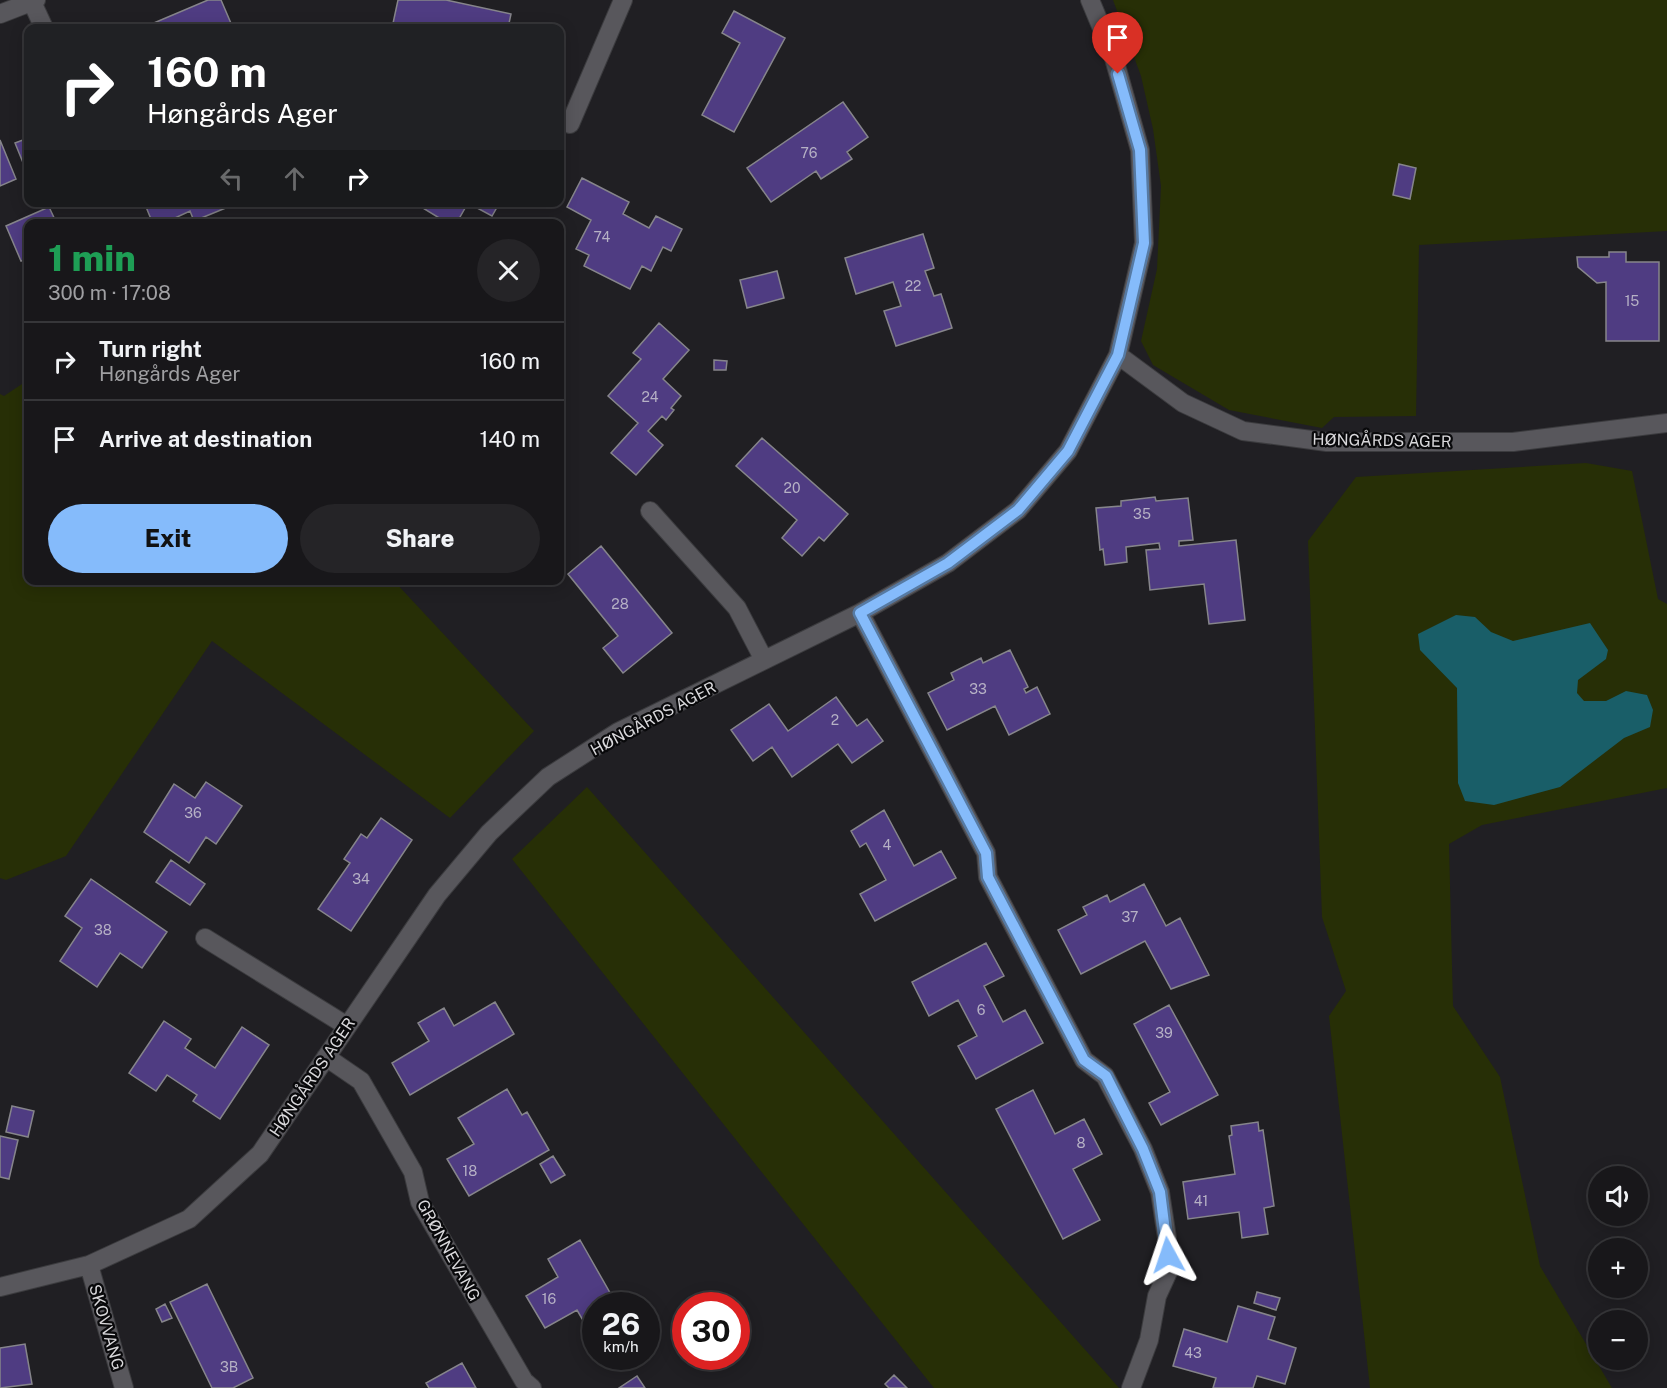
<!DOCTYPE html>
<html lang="en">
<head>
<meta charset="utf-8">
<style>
	:root { --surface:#18171a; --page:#252427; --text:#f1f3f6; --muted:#9f9fa2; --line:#363639; --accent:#85bbfb }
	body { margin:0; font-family:"Public Sans",sans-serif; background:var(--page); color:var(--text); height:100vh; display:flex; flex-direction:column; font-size:22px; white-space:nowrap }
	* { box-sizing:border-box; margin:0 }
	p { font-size:20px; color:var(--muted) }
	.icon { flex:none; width:33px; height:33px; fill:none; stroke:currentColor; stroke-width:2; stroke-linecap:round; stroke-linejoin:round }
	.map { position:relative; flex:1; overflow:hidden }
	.side { position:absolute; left:24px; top:219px; width:540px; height:366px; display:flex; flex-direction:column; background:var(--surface); border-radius:12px; box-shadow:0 3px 15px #0003,0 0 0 2px var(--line) }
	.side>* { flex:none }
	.hud { position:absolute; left:24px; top:24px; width:540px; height:183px; border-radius:12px; box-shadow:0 3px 15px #0003,0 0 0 2px var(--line); background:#202124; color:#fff; overflow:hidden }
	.buttons { position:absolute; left:1588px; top:1166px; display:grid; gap:12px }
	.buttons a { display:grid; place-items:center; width:60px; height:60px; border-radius:50%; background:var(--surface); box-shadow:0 3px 15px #0003,0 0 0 2px var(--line); font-size:30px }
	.speed { position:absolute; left:582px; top:1292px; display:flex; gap:12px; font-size:30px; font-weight:700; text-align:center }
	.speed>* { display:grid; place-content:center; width:78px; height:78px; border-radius:50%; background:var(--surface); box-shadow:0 3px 15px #0003,0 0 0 2px var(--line); line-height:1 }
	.speed small { font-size:15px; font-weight:400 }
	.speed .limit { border:9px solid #d22; background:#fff; color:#111 }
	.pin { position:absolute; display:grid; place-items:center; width:51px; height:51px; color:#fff; margin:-62px -26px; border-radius:50% 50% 50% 0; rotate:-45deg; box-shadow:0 0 6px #0007 }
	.pin .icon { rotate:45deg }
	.me { position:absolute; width:66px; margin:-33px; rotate:355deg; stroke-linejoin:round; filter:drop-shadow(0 0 4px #0008) }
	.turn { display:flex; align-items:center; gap:21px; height:126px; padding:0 24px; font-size:27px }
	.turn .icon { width:78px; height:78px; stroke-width:2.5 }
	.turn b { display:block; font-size:42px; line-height:51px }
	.lanes { display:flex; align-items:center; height:57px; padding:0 24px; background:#0003; justify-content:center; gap:30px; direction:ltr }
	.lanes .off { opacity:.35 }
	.round { display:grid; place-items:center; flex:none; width:63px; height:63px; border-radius:32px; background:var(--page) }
	.summary { display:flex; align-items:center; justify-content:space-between; height:102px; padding:0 24px }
	h1 { font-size:36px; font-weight:800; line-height:45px; color:#1e9e55 }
	.action { display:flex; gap:12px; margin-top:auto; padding:12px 24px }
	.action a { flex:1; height:69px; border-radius:36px; background:var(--accent); color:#111; font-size:24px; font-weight:800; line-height:69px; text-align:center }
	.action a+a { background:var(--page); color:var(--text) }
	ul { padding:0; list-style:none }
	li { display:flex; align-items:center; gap:18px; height:78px; padding:0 24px; border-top:2px solid var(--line) }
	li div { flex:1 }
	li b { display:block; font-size:22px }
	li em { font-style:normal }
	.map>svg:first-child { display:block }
</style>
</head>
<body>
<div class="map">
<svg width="1667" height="1388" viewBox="0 0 1667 1388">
	<rect width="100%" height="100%" fill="#201f23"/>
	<!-- green -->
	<path fill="#272f06" d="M1113,0H1667V231L1419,245L1416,416L1334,417L1322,428L1229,410L1153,365L1141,341L1157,269L1161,186L1153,129L1141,76Z
		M28,380V580L394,581L534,731L450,818L212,641L66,856L6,880L0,878V394L4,396Z
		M1586,463L1632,471L1658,599L1667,604V788L1482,825L1449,844L1453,1006L1500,1077L1540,1266L1612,1388H1370L1329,1016L1346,991L1322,917L1308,541L1356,477Z
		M587,787L1119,1388H934L512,859Z"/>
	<!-- water -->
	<path fill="#195e68" d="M1456,615L1475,617L1491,632L1513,641L1590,623L1608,650L1606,659L1578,680L1577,693L1584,701H1606L1626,691L1647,695L1653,710L1650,727L1624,738L1560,787L1494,805L1465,801L1458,783L1457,688L1420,650L1418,634Z"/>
	<!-- building -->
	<path fill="#4f3c82" stroke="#86858b" stroke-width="1.5" d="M208,0H221L233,28H142Z
		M398,0H446L511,14L508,28H392Z
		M734,11L785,38L734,132L702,115L740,43L722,33Z
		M843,102L868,137L847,152L852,159L821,179L816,171L771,202L747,168Z
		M28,138V175L15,143Z
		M0,140L16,179L0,186Z
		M1399,164L1416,168L1410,199L1393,195Z
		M582,178L629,202L623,214L649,228L656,216L682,229L671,251L663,247L651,271L642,266L630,289L584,266L589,255L576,249L591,220L567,207Z
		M144,202H232L233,205L194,221L190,211L162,224H153Z
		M413,202H500L492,216L468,203L456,224H449Z
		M49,207L57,224H28V261V259L21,261L6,226Z
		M923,234L934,268L925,271L934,296L941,294L952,328L896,346L884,311L901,306L893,282L856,294L845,258Z
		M1609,252H1626V262H1659V341H1606V282L1597,283L1578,267L1577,257H1609Z
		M777,271L784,298L747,308L740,280Z
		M659,323L689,350L663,379L681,396L671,408L674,410L666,420L662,416L648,431L663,445L636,475L611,453L638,423L608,396L641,359L633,353Z
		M714,360L727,361L726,370H714Z
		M762,438L848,514L824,541L819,537L802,556L782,538L797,520L736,466Z
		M1155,497L1156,501L1188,498L1193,540L1179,541V546L1236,540L1245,620L1209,624L1204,584L1150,590L1146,550L1160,549L1159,543L1126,547L1127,562L1105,565L1103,549L1100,550L1096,508L1121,506V501Z
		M601,546L672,633L623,673L603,648L618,636L568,574Z
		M1010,650L1028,687L1024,689L1026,693L1037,687L1050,714L1009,735L995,706L947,730L928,693L954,680L951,673L981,658L983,663Z
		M836,697L857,726L867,719L883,741L852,763L838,744L792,777L772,747L753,761L731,730L769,704L788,731Z
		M206,782L242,806L216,844L206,837L189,863L144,832L174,784L195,798Z
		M884,810L914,866L941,851L956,878L875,921L860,894L886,880L866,843L860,847L851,831Z
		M381,818L412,840L351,931L318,909L350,863L344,859L361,834L367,838Z
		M171,860L205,884L190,905L156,882Z
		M91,879L167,932L142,968L120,953L97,987L60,961L82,928L65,916Z
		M1144,884L1166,926L1180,918L1209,975L1171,989L1145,941L1081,974L1058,930L1087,915L1083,907L1107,895L1110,902Z
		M986,943L1004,976L984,986L1003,1022L1025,1010L1043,1043L976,1079L958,1046L977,1036L958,1000L929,1016L912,982Z
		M495,1002L514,1034L410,1095L392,1063L429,1041L418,1023L444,1008L454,1026Z
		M1169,1005L1218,1095L1161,1125L1149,1103L1170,1092L1134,1024Z
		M164,1021L191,1039L185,1048L215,1068L242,1027L269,1045L220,1119L193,1101L197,1095L167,1075L156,1091L129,1073Z
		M507,1089L522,1115L527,1112L549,1150L469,1196L447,1159L474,1144L458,1118Z
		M1033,1090L1055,1134L1084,1119L1102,1154L1073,1169L1100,1220L1063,1239L996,1109Z
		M12,1106L34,1111L28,1137L6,1132Z
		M1258,1122L1259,1131L1263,1130L1274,1206L1264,1208L1268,1234L1242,1238L1239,1212L1188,1219L1183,1182L1235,1174L1229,1136L1232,1135L1231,1126Z
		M0,1136L18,1140L9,1179L0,1177Z
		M553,1156L565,1175L551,1183L540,1164Z
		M580,1240L617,1305H596L595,1341L577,1310L545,1328L526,1296L558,1277L548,1259Z
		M207,1284L253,1378L233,1388H212L170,1302Z
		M1257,1292L1280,1298L1276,1310L1254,1303Z
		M165,1304L172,1318L162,1322L156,1309Z
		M1238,1306L1275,1317L1268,1339L1296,1348L1285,1384L1257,1376L1253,1388H1213L1216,1378L1173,1366L1184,1329L1227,1342Z
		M25,1344L32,1384L0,1388V1348Z
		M462,1363L476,1388H429L426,1383Z
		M894,1375L907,1388H889L885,1384Z
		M637,1376L645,1388H619Z"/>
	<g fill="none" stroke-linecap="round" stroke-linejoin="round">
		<!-- minor casing -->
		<g stroke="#3b3b3e" stroke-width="20">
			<path id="minor" d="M32,2L44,28
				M0,14L36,0
				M570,124L623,0
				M1118,355L1183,403L1243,431L1327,442H1513L1667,423
				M650,511L737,608L764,660
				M860,613L986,853L988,877L1084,1060L1105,1076L1143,1149L1160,1192L1167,1238L1168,1272L1157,1296L1149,1340L1131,1388
				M205,938L347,1026
				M326,1057L361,1081L413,1172L420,1202L524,1381L532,1388
				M89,1265L124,1388
				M0,1287L89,1265L189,1219L260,1154L437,895L489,833L548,777L618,732L860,613L948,563L1018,510L1068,451L1118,355L1144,243L1140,150L1113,55L1090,0"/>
		</g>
		<!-- minor -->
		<use href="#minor" stroke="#58575c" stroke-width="18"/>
	</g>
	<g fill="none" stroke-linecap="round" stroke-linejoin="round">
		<!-- route casing -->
		<g stroke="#567aa3" stroke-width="15">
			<path id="route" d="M1118,74L1140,150L1144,243L1118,355L1068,451L1018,510L948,563L860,613L986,853L988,877L1084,1060L1106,1076L1143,1149L1160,1192L1168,1255"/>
		</g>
		<!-- route -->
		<use href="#route" stroke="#85bbfb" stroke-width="10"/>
	</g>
	<g text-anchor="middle" stroke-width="4.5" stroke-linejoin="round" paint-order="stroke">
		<!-- number labels -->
		<g font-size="14" fill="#b6b1c5">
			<text x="809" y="158">76</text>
			<text x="602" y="242">74</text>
			<text x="913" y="291">22</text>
			<text x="1632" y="306">15</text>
			<text x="650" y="402">24</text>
			<text x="792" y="493">20</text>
			<text x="1142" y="519">35</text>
			<text x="620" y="609">28</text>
			<text x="978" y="694">33</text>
			<text x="835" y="725">2</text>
			<text x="193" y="818">36</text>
			<text x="887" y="850">4</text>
			<text x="361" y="884">34</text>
			<text x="1130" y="922">37</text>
			<text x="103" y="935">38</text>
			<text x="981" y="1015">6</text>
			<text x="1164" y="1038">39</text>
			<text x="1081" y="1148">8</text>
			<text x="470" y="1176">18</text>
			<text x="1201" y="1206">41</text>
			<text x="549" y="1304">16</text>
			<text x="1193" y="1358">43</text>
			<text x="229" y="1372">3B</text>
		</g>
		<!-- street labels -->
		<g font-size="16" fill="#d9d8db" stroke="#09090b">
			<text transform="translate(1382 440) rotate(1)" y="6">HØNGÅRDS AGER</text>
			<text transform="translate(653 718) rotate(-28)" y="6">HØNGÅRDS AGER</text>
			<text transform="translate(312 1077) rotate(-56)" y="6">HØNGÅRDS AGER</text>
			<text transform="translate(449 1250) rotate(61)" y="6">GRØNNEVANG</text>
			<text transform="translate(107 1327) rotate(74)" y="6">SKOVVANG</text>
		</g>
	</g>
</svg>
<div class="buttons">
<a><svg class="icon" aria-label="sound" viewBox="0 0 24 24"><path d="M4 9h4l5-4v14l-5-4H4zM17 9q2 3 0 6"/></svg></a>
<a>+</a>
<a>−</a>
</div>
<div class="speed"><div>26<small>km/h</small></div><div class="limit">30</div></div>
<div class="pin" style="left:1118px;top:74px;background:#d93025"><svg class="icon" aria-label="arrive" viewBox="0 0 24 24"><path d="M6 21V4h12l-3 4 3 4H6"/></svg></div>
<svg class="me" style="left:1168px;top:1255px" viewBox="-20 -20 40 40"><path d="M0-17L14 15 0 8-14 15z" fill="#85bbfb" stroke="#fff" stroke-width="4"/></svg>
<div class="hud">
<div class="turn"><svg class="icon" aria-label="right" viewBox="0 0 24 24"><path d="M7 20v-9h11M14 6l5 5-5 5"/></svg><div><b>160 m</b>Høngårds Ager</div></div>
<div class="lanes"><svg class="icon off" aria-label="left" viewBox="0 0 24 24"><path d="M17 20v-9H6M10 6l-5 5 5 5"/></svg><svg class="icon off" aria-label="ahead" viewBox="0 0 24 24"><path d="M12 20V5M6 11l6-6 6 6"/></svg><svg class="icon" aria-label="right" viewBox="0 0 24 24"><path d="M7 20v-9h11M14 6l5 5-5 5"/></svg></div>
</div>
<section class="side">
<div class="summary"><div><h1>1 min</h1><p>300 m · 17:08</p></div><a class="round"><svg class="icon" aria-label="close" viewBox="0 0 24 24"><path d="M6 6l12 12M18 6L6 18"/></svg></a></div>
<ul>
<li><svg class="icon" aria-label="right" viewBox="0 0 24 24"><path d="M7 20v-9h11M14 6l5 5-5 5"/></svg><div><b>Turn right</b><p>Høngårds Ager</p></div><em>160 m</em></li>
<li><svg class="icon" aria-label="arrive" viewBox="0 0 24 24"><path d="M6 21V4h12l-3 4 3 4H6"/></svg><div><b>Arrive at destination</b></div><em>140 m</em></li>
</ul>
<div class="action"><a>Exit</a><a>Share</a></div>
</section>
</div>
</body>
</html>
